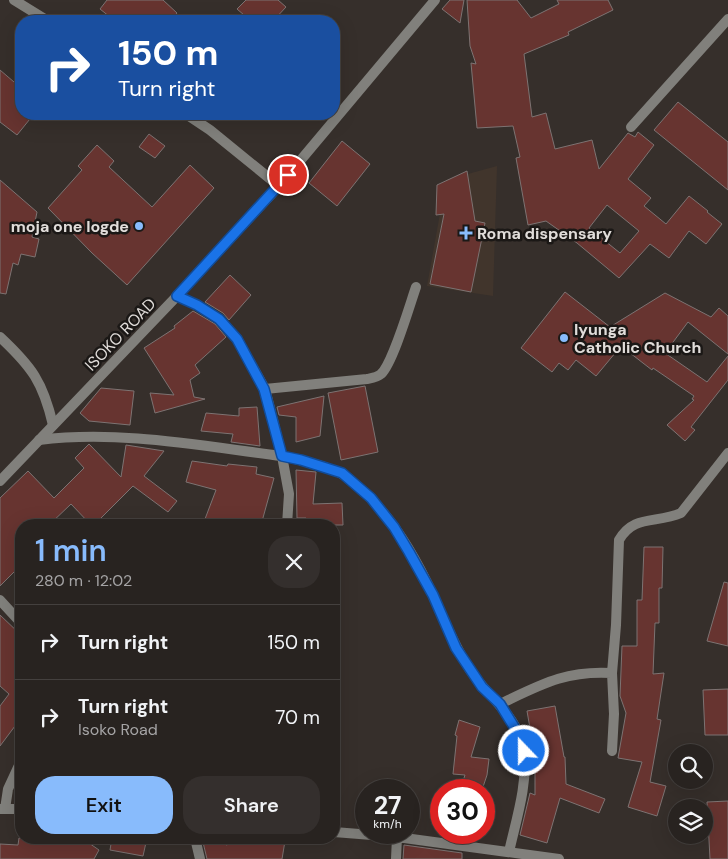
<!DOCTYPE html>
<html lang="en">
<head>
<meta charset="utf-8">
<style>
	:root { --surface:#282320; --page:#342f2d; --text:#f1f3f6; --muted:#a5a4a5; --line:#44403e; --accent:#88bbfc }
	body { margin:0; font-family:"DM Sans",sans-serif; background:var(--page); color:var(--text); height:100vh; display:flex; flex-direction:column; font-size:19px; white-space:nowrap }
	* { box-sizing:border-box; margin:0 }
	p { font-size:16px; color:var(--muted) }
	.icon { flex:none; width:28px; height:28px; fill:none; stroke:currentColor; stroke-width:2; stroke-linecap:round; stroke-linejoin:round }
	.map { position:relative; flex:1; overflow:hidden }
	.sheet { position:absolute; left:15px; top:519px; width:325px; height:325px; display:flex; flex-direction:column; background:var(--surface); border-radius:20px; box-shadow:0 5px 20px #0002,0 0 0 1px var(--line) }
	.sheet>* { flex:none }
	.guide { position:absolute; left:15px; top:15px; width:325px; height:105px; border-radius:20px; box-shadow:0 5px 20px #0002,0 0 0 1px var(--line); background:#1a4fa0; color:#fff; overflow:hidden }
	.fabs { position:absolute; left:668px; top:744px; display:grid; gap:10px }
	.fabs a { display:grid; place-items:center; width:45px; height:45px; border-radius:50%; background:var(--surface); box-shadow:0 5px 20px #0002,0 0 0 1px var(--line); font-size:25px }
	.speed { position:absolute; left:355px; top:779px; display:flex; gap:10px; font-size:25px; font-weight:700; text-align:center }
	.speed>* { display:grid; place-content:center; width:65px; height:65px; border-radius:50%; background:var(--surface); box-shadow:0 5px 20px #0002,0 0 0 1px var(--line); line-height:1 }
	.speed small { font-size:12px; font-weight:400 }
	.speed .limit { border:8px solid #d22; background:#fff; color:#111 }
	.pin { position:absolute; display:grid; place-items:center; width:42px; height:42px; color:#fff; margin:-21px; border:2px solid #fff; border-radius:50%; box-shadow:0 1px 5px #0007 }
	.me { position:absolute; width:55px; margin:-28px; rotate:338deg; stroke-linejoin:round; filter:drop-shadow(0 0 4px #0008) }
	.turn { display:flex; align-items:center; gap:18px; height:105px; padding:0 20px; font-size:22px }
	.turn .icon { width:65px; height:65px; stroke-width:2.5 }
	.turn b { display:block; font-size:35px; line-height:42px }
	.round { display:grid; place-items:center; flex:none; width:52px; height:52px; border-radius:20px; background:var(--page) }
	.overview { display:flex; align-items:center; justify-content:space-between; height:85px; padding:0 20px }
	h1 { font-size:30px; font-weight:600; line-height:38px; color:var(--accent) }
	.primary-button { display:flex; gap:10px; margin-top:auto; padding:10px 20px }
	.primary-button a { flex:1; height:58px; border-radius:20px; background:var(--accent); color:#111; font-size:20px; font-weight:600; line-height:58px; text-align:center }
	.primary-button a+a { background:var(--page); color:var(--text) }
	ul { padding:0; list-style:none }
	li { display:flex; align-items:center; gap:15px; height:75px; padding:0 20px; border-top:1px solid var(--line) }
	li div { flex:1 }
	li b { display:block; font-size:19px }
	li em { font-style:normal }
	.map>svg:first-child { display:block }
</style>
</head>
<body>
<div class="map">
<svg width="728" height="859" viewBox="0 0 728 859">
	<rect width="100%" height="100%" fill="#362f2b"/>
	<!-- built -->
	<path fill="#41352c" d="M497,166L493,296L427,286L446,180Z"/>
	<!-- building -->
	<path fill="#673430" stroke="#7d7372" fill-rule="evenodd" d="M107,0H163L177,13L170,21H115L100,9Z
		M246,0H278L286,7L273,21H251L237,9Z
		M450,0H464L460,23L442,9Z
		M467,0H517L531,18L559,4L557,0H608L613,10L568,32L569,35L524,54L532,117L546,113L555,149L592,140L599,169L628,133L635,137L638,132L654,145L628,179L651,198L644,206L666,224L689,196L708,211L707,212L722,224L706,244L689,231L669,258L650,244L619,278L577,243L546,221L528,225L516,158L520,157L513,126L477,128L471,63L476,64L470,46ZM607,205L639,231L620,253L589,228Z
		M0,70L21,88V114H34L17,135L0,122Z
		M678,102L728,142V190L654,130Z
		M149,134L165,146L155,158L139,147Z
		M342,141L370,164L337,206L309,183Z
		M97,145L114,161L109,167L152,207L190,165L214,188L127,285L92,253L48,208L82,170L78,166Z
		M467,171L475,221L485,223L471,292L430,284L444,214L436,215L437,185Z
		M0,180L37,212L32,237L39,239L35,257L21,254L18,265L13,263L6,294L0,293Z
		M230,275L251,295L229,320L223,313L205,302Z
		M565,292L610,327L665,293L711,317L719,308L728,316V354L688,322L665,353L707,382L728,356V380L691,427L695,430L685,441L667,425L694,400L692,399L694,396L653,368L652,370L621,346L596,376L576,360L568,370L559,363L552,372L521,348Z
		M193,311L215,324L226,337L195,365L200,373L190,380L194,397L205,399L155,413L150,393L174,395L144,348L175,328L174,326Z
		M365,386L378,452L341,460L328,393Z
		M101,388L134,391L130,425L89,421L80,413Z
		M324,396L320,436L296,442V417L279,415L277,407Z
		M257,407L260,446L231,442L233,434L201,431L206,413L239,416V408Z
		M89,444L121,477L126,445L164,451L144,476L177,501L168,512L133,486L94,525H91L71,504L49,525H21V565L0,586V498L28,471L54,498L84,468L75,458Z
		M192,461L227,466L228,464L257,467L256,474L274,478L261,525H221L205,519L216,490L186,482Z
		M296,470L316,472L313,504L342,503L343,525H306V518H297Z
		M644,547H663L662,588H659V623H655L653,674L664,673L657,719L661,720L650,782L666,786L657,816L628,807L642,762L618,758L626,713L620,696L622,646H637V600H642Z
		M724,582L728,583V646L707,641Z
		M0,615L21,635V652L15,659L21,666V718L0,746V706L9,694L0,686Z
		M728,689V735H705L703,690Z
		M555,706L564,757H565L566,784L605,799L599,813L560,798L547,843L520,835L530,793L535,795V757L527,711Z
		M459,720L480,727L471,757L489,759L487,775L482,790H460L465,775L453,774L457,736L455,735Z
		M728,801V859H710L707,802Z
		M19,838H75V840L86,841L99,850L94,859H0V844L18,845Z
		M112,838H147L143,856L110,850Z
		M202,838H224L226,845L250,838L285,841L282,859H207Z
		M404,845L462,853V859H403Z"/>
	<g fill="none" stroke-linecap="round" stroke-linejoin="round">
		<!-- minor -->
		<path stroke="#81807c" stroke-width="10" d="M14,0L48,21
			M186,114L210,130L279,186
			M631,127L728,19
			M177,296L197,305L219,319L237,339L265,389L282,456L289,494L287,525
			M0,337C32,367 43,382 53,425
			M265,389L367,379C372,378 378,377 381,374C393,363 410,304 416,287
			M39,440C120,430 201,446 282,456C301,460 322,465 340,473C346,476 352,482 358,487C391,514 415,556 433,595C445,621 454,646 470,670C487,696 520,718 524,751C528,784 516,820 509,852
			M0,600L21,623
			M500,704C540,685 566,670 612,673
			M612,751L614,714L612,673L616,625L619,540C634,514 656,524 681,513L728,453
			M0,809H21
			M5,809L8,789L21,761
			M334,832L397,837L559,859
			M195,838L200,859
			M396,859L397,837"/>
		<!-- tertiary -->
		<path stroke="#81807c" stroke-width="10" d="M0,481L177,296L279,186L435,0"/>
	</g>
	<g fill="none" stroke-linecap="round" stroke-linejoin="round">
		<!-- route casing -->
		<g stroke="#114b97" stroke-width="12">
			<path id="route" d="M288,175L177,296L197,305L219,319L237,339L264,389L282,456L301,460L342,473L371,498L394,527L409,552L433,595L456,648L482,687L500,704L521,738L524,751"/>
		</g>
		<!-- route -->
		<use href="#route" stroke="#1a73e8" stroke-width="9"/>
	</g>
	<!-- markers -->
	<g fill="#88bbfc" stroke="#1b1816" stroke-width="2">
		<circle cx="139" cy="226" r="5"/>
		<path d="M463.5 225.5h5v5h5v5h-5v5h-5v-5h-5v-5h5z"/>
		<circle cx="564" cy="338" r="5"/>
	</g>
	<g text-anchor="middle" stroke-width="5" stroke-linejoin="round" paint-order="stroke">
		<!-- poi labels -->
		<g font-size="16" font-weight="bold" fill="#e1ddda" stroke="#1b1816" text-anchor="start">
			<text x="129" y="232" text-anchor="end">moja one logde</text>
			<text x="477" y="239">Roma dispensary</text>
			<text x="574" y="335">Iyunga<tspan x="574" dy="18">Catholic Church</tspan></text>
		</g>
		<!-- street labels -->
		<g font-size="16" fill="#e1ddda" stroke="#1b1816">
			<text transform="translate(120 334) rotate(-46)" y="6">ISOKO ROAD</text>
		</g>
	</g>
</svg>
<div class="fabs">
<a><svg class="icon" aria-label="search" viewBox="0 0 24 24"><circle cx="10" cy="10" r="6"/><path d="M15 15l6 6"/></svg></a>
<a><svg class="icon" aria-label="layers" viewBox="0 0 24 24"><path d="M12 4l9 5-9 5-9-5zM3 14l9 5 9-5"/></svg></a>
</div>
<div class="speed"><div>27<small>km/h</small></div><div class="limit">30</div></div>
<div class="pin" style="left:288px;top:175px;background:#d93025"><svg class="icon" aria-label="arrive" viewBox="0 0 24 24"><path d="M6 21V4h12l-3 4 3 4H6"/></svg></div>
<svg class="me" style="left:524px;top:751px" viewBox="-20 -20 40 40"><circle r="17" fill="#1a73e8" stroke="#fff" stroke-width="3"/><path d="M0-11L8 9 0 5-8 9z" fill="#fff"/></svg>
<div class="guide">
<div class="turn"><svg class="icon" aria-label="right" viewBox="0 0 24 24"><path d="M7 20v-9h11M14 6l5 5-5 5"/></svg><div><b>150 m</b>Turn right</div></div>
</div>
<section class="sheet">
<div class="overview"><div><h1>1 min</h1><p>280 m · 12:02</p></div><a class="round"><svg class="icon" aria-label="close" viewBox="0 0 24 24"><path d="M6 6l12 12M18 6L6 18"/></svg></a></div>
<ul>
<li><svg class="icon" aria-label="right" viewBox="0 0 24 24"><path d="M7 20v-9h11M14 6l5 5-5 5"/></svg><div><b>Turn right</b></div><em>150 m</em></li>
<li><svg class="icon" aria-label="right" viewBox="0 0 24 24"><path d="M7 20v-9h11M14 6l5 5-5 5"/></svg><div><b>Turn right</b><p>Isoko Road</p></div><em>70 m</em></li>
</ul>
<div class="primary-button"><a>Exit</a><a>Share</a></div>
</section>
</div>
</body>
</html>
